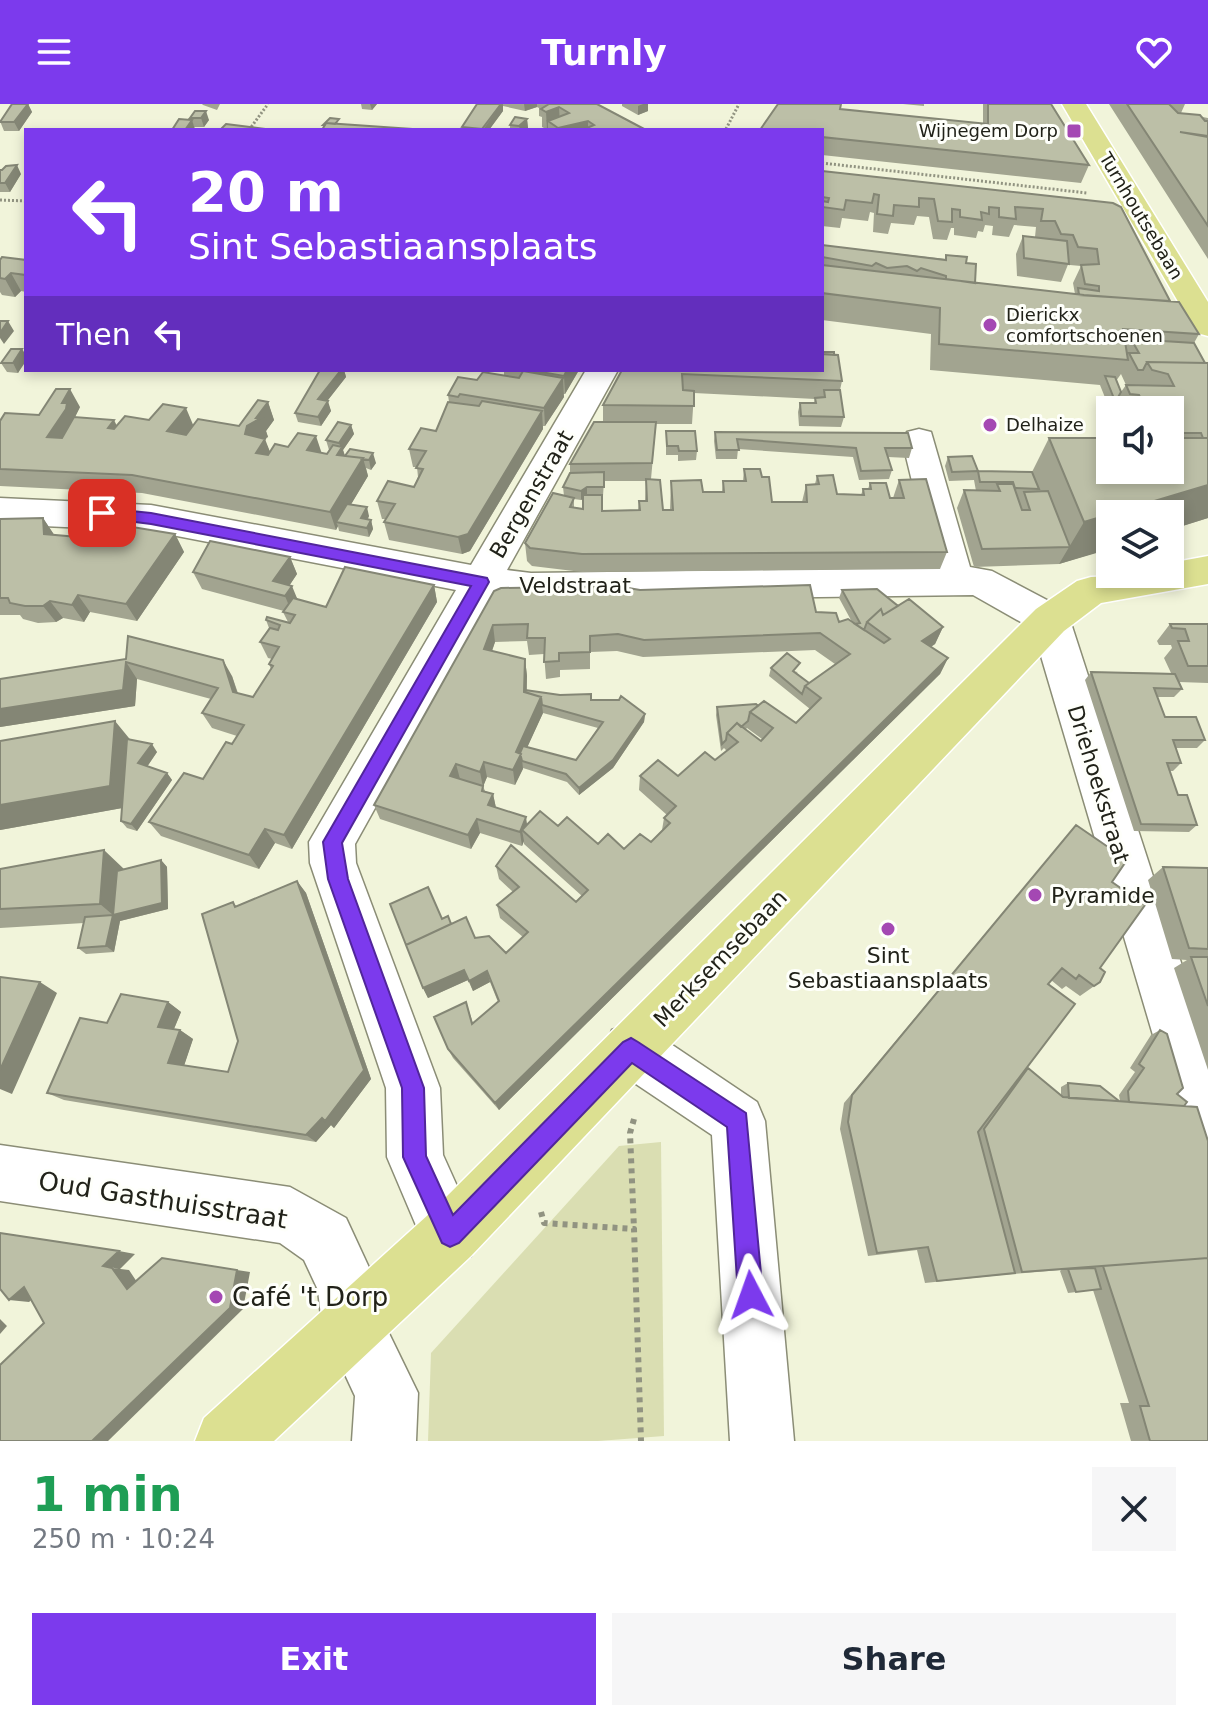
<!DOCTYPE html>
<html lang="en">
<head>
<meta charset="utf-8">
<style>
	:root { --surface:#fff; --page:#f6f6f7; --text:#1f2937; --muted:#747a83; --accent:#7c3aed }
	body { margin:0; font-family:"DejaVu Sans",sans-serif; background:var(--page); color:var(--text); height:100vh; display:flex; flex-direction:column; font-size:30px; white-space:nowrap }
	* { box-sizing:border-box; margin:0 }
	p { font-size:26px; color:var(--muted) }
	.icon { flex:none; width:44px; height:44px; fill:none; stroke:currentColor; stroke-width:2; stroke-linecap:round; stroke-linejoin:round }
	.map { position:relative; height:1337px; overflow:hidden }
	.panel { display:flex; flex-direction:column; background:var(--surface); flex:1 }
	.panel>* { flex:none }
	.banner { position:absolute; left:24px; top:24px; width:800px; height:244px; border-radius:0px; box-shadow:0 4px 12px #0003; background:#7c3aed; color:#fff; overflow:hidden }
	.buttons { position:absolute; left:1096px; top:292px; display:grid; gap:16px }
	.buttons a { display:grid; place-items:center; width:88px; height:88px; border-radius:0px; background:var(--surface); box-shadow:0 4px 12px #0003; font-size:40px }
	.pin { position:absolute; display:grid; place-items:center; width:68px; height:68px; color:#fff; margin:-34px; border-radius:16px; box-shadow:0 4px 12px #0006 }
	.me { position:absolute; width:88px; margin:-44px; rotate:356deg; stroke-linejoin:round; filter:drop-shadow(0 0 6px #0008) }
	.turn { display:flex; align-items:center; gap:28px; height:168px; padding:0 32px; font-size:36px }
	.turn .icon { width:104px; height:104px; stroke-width:2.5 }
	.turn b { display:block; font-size:56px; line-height:68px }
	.then { display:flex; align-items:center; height:76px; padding:0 32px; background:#0003; gap:16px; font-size:30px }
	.round { display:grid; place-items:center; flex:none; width:84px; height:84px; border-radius:0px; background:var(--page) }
	.summary { display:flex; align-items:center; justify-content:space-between; height:136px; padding:0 32px }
	h1 { font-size:48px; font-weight:700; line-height:60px; color:#1e9e55 }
	.action { display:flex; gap:16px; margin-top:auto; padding:16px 32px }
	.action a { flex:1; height:92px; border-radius:0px; background:var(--accent); color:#fff; font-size:32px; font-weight:700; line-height:92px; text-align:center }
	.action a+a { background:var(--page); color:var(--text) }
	header { display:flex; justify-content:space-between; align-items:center; height:104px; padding:0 32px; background:var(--accent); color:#fff; font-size:36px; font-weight:700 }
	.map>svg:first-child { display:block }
</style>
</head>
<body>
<header><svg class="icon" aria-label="menu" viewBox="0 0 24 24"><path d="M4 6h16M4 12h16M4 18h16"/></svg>Turnly<svg class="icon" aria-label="heart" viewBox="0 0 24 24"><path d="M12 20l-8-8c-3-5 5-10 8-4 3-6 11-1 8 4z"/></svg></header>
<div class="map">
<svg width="1208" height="1337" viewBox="0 0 1208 1337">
	<rect width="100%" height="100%" fill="#f1f4da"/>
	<!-- green -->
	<path fill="#dadeb2" d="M661,1038L664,1332L598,1337H428L431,1249L619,1042Z"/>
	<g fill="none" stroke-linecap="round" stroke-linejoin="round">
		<!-- minor casing -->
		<g stroke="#8b8d76" stroke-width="3">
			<path id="minor" d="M586,266H618L507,466L531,469L933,464L902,336L907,328L919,325L931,328L970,463L992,467L1064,505L1070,516L1208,942V1053L1189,1045L1181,1026L1033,525L973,491L531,497L493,492L355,740L356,759L440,984L443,1051L479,1131L471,1152L450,1160L429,1152L387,1053L386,984L310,759L309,738L456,486L151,427L0,420V394L151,401L471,461Z
				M631,919L650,926L757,998L765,1017L794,1337H730L712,1031L612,964L605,945L612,926Z
				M0,1041L290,1083L346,1114L378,1183L382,1215L418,1289L416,1337H352L355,1292L322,1221L318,1186L304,1156L280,1139L0,1097Z"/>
		</g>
		<!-- major casing -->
		<g stroke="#fff" stroke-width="3">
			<path id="major" d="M1062,0H1086L1208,198V232L1197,229L1193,223Z
				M1208,452V480L1101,499L1064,527L471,1152L274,1337H195L204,1314L429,1110L1036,505L1077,477L1091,473L1170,470V459Z"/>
		</g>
		<!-- path-far1 -->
		<path stroke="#919381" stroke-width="3" stroke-dasharray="2 2" stroke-linecap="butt" d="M726,25L739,0
			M249,26L268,0
			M822,59L1087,89
			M0,96L26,97"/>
		<!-- path -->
		<path stroke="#919381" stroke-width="6" stroke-dasharray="5 5" stroke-linecap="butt" d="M634,1015L630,1029L634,1125
			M541,1108L544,1119L634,1125L641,1337"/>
		<!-- minor -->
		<use href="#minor" fill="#fff" fill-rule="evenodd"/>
		<!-- major -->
		<use href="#major" fill="#dce091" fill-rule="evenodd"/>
	</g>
	<!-- wall -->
	<path fill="#a2a490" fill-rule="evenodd" d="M28,0L32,8L19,27H4L0,17Z
		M202,0H220L217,6L203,1Z
		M361,0H377L372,6L362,5Z
		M477,0H597L646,26H548L542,23V13L539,12V4L537,3L525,7L503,2V7L489,26H463L462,23Z
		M622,0H648V7L638,11L622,2Z
		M903,0H924V2Z
		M983,0H1051L1089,61L1081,79L822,51V26L840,5L983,20Z
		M1109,0H1185L1181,9L1208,14V155Z
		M195,7L209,16L204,23H194L195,25L190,14Z
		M527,15L528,24L525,26H510V21Z
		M0,66L21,70L10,88H0Z
		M822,67L1113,99L1170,197L1199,230L1194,239L1205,259L1208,414L1059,460L974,463L957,404L964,386L976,387L974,376L949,377L945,362L948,353L978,367L1032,368L1049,334H1101L1110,318V366H1170V306H1110L1100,281L930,266L931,230L822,216V141L945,155L946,151L966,159L975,179L1075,190L1073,179L1081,162L1070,161L1069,158L1061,178L1017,172L1016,150L1023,132L1035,133L1036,123L1014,121L1009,133L992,131L993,122L985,121L983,128L978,127L976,134L954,131V124H951L947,136L933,135L929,113L917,112L914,121L891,119L888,130L873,128L874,109L870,108L868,117L842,114L840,124L822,122ZM1121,270L1126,281L1121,288L1116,277Z
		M0,156H26V188L21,187L15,193L2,191L0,188Z
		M26,251L18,269L7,268L1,259Z
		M318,266H344L346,273L327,297L331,307L321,322L298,318L295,309L320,267Z
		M492,266H579L565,290H563L564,293L545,322H543V325L470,447L462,450L389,436L384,418L386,415H382L377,397L414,383L418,373L417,363H413L409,345L436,327L449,298L448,291L477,276L504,271V268Z
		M622,266L842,277L840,286L844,313L841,323L799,322L798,308L800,299H814L815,295L694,289L692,320H656L651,375L663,406H670L671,377L703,388H722L723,377H743L744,365L762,373L772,398H802L806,381L815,380L817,372L837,390L861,391L863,385H868L870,379L890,394H893L899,376L947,448L940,465L582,468L532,462L527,457L525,439L564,392L563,383L570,369V360L603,318V301ZM604,377H646L645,397H639L638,406L602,407ZM574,395L581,396L583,395V405L574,403Z
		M268,298L274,316L266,327L268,333L264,335L270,348L327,350L329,346L326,336L351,321L354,330L343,346L345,352L350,345L376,359L371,366L366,364L368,372L351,400L369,412L368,415L371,416L373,425L369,433L339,427L338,422L336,426L142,389L0,382V317L80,303L75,313L117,321L149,316L193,321L239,322Z
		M666,327L697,347L696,356L678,357V351H666Z
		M715,328L912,344L909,354L888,353L892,366L889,375L859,376L853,353L738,345L737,355H716L714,337Z
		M43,414L54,431L90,434L175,430L184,448L137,517L90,508L84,518L63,514L56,518L38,519L23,515L20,511H0V415Z
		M290,453L297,470L289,482L298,496L326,503L434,481L437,498L292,745L275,739L259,765L161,732L149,718L203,675L232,640L237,632L212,624L202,609L211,595L137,575L135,602L0,623V575L126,555L232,572L238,589L253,593L271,565L269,560L272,555L268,554L260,538L269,524L266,516L288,518L283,508L284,507L202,485L193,468Z
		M640,486L816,508L839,518H852L839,494L842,486L898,502L943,523L935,540L931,543L948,554L940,570L499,1006L453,954L448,945L466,898L473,919L498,898L490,878L473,887L468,876L428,894L423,884L442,815L475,834L506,849L523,833L500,814L497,801L513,788L499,775L496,762L576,798L582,792L524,740V737L522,742L480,729L471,745L380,715L374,701L494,487ZM527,537L529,551L544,550L546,575L560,573V566L590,565V548L617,547L643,553L815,546L835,560L809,579L796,569L798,568L771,564L769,572L810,605L796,619L756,600L717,603L716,611L721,647L724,644L727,647L715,656L678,672H640L639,686L667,711L664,714L662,726L651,738L624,745L598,740L558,722L527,721L496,704L493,690L485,687L483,682L487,673L515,681L523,664L567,678L579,691L613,664L644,618L645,610L591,596L527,586V572L525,555L492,547L495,538ZM543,609L598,624L576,656L527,643ZM747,624L762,635L761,637L745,626Z
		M1170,520H1208V579L1179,578L1182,585L1174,593H1157L1165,613L1205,636L1197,644H1175L1181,659L1173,667H1169L1178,691L1197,721L1189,728L1134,727L1085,576L1091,568L1171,569L1164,554L1172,544L1171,541H1159L1157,537Z
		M130,636L157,648L147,663L167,669L172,676L137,727L127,724L121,717L122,704L0,726V637Z
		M1076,721L1112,778L1100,864V878L1080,892L1066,882L1062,885L1051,876L1048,880L1024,966L1028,964L1061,992V983L1068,979L1120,997L1119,991L1135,968L1130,964L1151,931L1160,926L1177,990L1184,1002L1208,1337H1131L1120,1299H1129L1093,1186L1068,1189L1060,1167L1061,1166L1001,1171L925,1179L917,1146L868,1152L840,1025L844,999Z
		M161,756L167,763L168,805L120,817L114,848L86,850L78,844L84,819L0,824V765H124Z
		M1163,763L1208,764V966L1174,864L1187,856L1172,855L1148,776Z
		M297,777L306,789L371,975L334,1024L331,1021L316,1038L64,996L47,989L107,919L168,898L181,908L174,925L180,926L193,935L184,961L228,968L238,937L233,798L236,802Z"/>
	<!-- shaded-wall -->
	<path fill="#848675" d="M28,0L32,8L19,27L14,18Z
		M370,0H377L372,6Z
		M501,0H503V7L489,26H483Z
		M524,0H537V3L525,7Z
		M643,0H648V7L638,11V2Z
		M559,3L560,21L548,17V25L547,26L546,8Z
		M206,7L209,16L204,23L201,14Z
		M527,15L528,24L525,26H520L519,22Z
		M192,16L195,25L194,26H185Z
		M588,17V26H558V24Z
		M17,61L21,70L10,88L5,79Z
		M11,169L21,187L15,193L5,175Z
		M8,217L14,227L4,240L0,234V229Z
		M22,245L26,251V257L18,269L13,259Z
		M337,266H344L346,273L321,305L318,295Z
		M567,266H579L565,290L564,272Z
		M563,274L564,293L545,322L544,304Z
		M70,285L80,303L75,313L58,351L47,333L62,299Z
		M328,297L331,307L321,322L318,313Z
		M268,298L274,316L266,327L268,333L254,340L245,330L247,322L256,314Z
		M186,304L194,323L176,345L167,327Z
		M542,307L543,325L470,447L462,450L458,433Z
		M114,316L123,334L108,324Z
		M351,321L354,330L343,346L348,361L337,351L341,345L339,339Z
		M316,332L322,350L307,346Z
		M265,335L272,353L256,349Z
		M373,349L376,359L371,366L369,356Z
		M363,354L368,372L340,419L336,418L338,422L336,426L330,408Z
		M1208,381V414L1170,426V410H1112Z
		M587,383V392L581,396V387Z
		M367,403L369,412L363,423L361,414Z
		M1110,411V445L1059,460L1084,418Z
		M43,414L55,432L44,430Z
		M371,416L373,425L369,433L367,424Z
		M175,430L184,448L137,517L126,500Z
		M290,453L297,470L283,491L273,477Z
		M434,481L437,498L292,745L284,731Z
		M292,482L299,499L292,509L285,492Z
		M78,491L90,508L84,518L72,501Z
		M50,497L63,514L56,518L43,502Z
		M493,521L495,538L487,561L484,545Z
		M943,523L935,540L915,553L922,537Z
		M948,554L940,570L499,1006L495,999Z
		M525,555L527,572L526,596L524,588Z
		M223,556L232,572L242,604L233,588Z
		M126,558L137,575L135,602L0,623V605Z
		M541,593L543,609L522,655L523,665L515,681L513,666L516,648Z
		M645,610L644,618L613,664L579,691V684Z
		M115,617L133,639L128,703L0,726V701Z
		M152,640L157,648L144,667L138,659Z
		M484,658L487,673L483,683L480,668Z
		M456,660L460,675L450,672Z
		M167,669L172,676L137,727L131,720Z
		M493,690L496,704L488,701Z
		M526,713L528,727L522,726L524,737L522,742L520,728Z
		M477,715L480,729L471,745L468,731Z
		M265,725L275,739L259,765L249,751Z
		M104,746L124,765L161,756L167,763L168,805L120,817L114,848L106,842L113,811L100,800Z
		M297,777L306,789L371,975L334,1024L331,1021L316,1038L306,1031Z
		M464,866L468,876L428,894L423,884Z
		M487,867L490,878L473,887L469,877Z
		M40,878L57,889L12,990L0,985V966Z
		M168,898L181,908L171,932L158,923Z
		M180,926L193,935L182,968L168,959Z
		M119,1147L135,1150L120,1165L103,1162Z
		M112,1164L129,1166L143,1187L127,1185Z
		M237,1166L250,1168L243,1205L108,1337H92Z
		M24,1183L44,1185L29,1198L9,1196Z
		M0,1215L7,1222L0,1230Z"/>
	<!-- building -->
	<path fill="#bcbfa7" stroke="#848675" stroke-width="2" d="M12,0H28L14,18H0Z
		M477,0H501L482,25L462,23Z
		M549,0H597L646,26H582L594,21L588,17L558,24L548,17L569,9L559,3L546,8L541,5Z
		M778,0H841L840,5L988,20V0H1051L1089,61L822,33V26H760Z
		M1127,0H1169L1178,9L1200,11L1205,17H1208V32L1180,28L1208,33V122Z
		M195,7H206L201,14H190Z
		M515,13L527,15L519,22L510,21Z
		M330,14L339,15L335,20L326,19L325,21H323Z
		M179,15L192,16L185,26H172Z
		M326,19L427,26H322Z
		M226,20L273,26H220Z
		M17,61L5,79H0V66H2L6,62Z
		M822,67L1113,99L1121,103L1170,197L1079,191L1078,184L1099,187V182L1085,180L1081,161L1099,160L1097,145L1078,143L1073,131L1061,130L1055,117H1041L1043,105L1015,103L1016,115L999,113V104L989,103V110L981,108L982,116L960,113V106L952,105V118L938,117L934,95L919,94V103L894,101L893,112L877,110L879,91L874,90L872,99L846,96L844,106L822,103V97L828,98L829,94L822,93Z
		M1023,132L1067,137L1069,160L1024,154Z
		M822,141L946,156V151L967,153L966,159L976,160L975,179L946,175V172L921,164L917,167L907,162L887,164L876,159L872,162L822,153Z
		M2,153L26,156V171L11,169L5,175L0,174V156Z
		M822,161L1084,191L1179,198L1199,230L1123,225L1128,256L939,240L940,204L822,189Z
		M0,217H8L0,229Z
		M1131,235L1194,239L1205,259L1147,258L1143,266H1138L1129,249H1139Z
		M11,245H22L13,259H1Z
		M822,248H834V251L822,250Z
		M822,250L838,251L842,277L682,270L683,286L694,287V302L603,301L622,266H822Z
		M1147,258L1208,259V334H1203L1201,329H1170V306H1146L1139,291L1130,290L1126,281L1174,282L1168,270L1152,266Z
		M320,266H341L318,295L328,297L318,313L295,309Z
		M529,266H567L564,272Z
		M523,267L563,274L544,304L460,290L458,293L448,291L458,273L477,276L483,268L519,274Z
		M1105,272L1115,273L1121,288L1116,297H1115Z
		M56,285H70L62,299H67L66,305L47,333L62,334L74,313L114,316L108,324L114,325L125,312L149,316L163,300L186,304L167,327L186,331L198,315L239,322L258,296L268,298L256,314H261L247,322L245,330L265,335L256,349L268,351L275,340L288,343L298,329L316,332L307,346L327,350L333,341L342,343L337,351L363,354L330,408L132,371L0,365V317L5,309L39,311Z
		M824,286H840L844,313L801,312L800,299H816L815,294L825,293Z
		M482,297L542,307L468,430L458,433L384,418L395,400L377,397L388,377L414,383L423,365L416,364L426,347L409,345L421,324L436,327L448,298L479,302Z
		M338,318L351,321L339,339L326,336Z
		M594,318H656L652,359L570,360Z
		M666,327H695L697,347H679L678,342H667Z
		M715,328L908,329L912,344H885L892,366L861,367L856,344L737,335L739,346H717Z
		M1049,334H1110V366H1170V334H1208V381L1084,418Z
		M350,345L373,349L369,356L362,355L363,354L345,352Z
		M972,352L978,367L1032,368L1039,385L1015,384L1013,378H980L978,367L952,368L948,353Z
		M744,365H760L762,373H769L772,398H807L806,381L819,380L817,372L833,371L837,390L864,391L863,385H871L870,379H886L890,394H904L899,376L926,375L947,448L582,450L530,444L525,439L553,389L574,394L570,403L583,405V391H602V407L640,406L639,397H647L646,375L660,376L663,406H673L671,377L701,376L703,388H724L723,377H746Z
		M604,368V383H587L581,387L563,383L570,369Z
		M997,380H1013L1022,406H1030L1024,388L1048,387L1070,443L982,445L964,386L1000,387Z
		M347,400L367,403L361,414L371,416L367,424L336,418Z
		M43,414L44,430L90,434L108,419L175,430L126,500L78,491L72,501L50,497L43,502H25L10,499L8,494H0V415Z
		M210,437L290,453L273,477L292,482L285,492L193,468Z
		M345,463L434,481L284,731L265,725L249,751L149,718L184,669L203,675L226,638L232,640L244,621L202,609L218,584L126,558L123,586L0,605V575L126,555L128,532L223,556L233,588L253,593L273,562L269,560L279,543L260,538L270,524L278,526L280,521L266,516L267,513L290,519L295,511L283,508L293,494L326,503Z
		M810,481L816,508L836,509L839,518L848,515L884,539L890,535L867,518L881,505L883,511L909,495L943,523L922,537L948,554L495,999L448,945L434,913L466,898L472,920L499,897L487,867L469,877L464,866L423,884L406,841L466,813L475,834L489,832L506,849L528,828L497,801L519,783L496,762L511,741L576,798L588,786L522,726L540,707L558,722L567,713L598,740L608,730L624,745L640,730L651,738L670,719L664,714L676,702L640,672L658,656L678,672L705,648L715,656L738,638L727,629L737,619L761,637L773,624L750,608L764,597L796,619L821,594L805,582L850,550L820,529L644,536L618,530L590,532V548L559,549V557L544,558L545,534H527L528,520L493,521L484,545L525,555L524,588L541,593L516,648L521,650L513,666L484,658L480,668L456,660L450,672L483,682L482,687L493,690L488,701L526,713L520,728L477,715L468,731L374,701L494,487L501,484L617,482L640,486Z
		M877,485L898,502L883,511L881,505L867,518L864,526L855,520L860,519L842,486Z
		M1170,520H1208V562H1188L1178,537H1189L1185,525L1172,524Z
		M787,549L800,559L793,567L809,579L805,582L802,590L771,564Z
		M1091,568L1175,570L1182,585L1154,584L1165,613H1196L1205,636H1173L1181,659H1167L1178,691H1187L1197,721L1141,720Z
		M525,586L560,591L591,590V596H619L621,592L645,610L613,656L579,684L566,670L522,657L520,649L523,642L576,656L603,618L542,601L541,593L525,588Z
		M756,600L758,602L750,608L748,617L741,623L737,619L727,629L726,636L722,640L717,603Z
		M115,617L110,682L0,701V637Z
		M127,635L152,640L138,659L167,669L131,720L121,717Z
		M1076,721L1127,756L1112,778L1145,801L1100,864L1105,868L1100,878L1094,882L1079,871L1076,875L1062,864L1048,880L1075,900L978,1028L1015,1169L937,1177L928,1143L877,1149L848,1018L852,991Z
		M104,746L100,800L0,805V765Z
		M161,756L162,799L113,811L117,767Z
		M1163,763L1208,764V845L1189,844Z
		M297,777L364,966L325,1017L322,1014L306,1031L47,989L80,914L107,919L121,890L168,898L158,923L180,926L168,959L228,968L238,937L202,810L233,798L235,803Z
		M428,783L442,815L448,812L451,820L406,841L390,800Z
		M113,811L106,842L78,844L85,813Z
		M1191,853H1208V902Z
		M0,873L40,878L0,966Z
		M1160,926L1167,930L1183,984L1177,990L1187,998L1184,1002L1129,998L1128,987L1144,964L1139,960Z
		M1028,964L1063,993L1197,1003L1208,1037V1154L1022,1168L984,1025Z
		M1068,979L1100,982L1119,997L1069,994Z
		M0,1129L119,1147L103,1162L112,1164L127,1185L162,1154L237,1166L230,1204L92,1337H0V1261L44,1219L24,1183L9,1196L0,1185Z
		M1208,1154V1337H1150L1140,1302H1149L1103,1162Z
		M1095,1164L1101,1185L1076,1188L1068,1165Z"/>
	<!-- route -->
	<path fill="#7c3aed" stroke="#51269a" stroke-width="2" d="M102,404L151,409L487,474L489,478L342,739L348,775L424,984L426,1052L453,1111L623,938L631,934L638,938L746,1009L763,1191L760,1200L751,1204L742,1200L738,1191L727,1023L632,959L459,1139L450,1143L442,1139L403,1053L402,984L328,775L323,738L471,482L151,420L96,413V405Z"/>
	<!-- markers -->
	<g fill="#a448b3" stroke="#fefffa" stroke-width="3">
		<rect x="1066" y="19" width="16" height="16" rx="4"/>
		<circle cx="990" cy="221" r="8"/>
		<circle cx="990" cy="321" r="8"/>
		<circle cx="1035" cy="791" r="8"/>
		<circle cx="888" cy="825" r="8"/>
		<circle cx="216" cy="1193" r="8"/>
	</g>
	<g text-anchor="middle" stroke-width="6" stroke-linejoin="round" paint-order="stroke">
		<!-- far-poi labels -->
		<g font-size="18" fill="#212219" stroke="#fefffa" text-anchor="start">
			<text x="1058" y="33" text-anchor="end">Wijnegem Dorp</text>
			<text x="1006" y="217">Dierickx<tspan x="1006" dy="21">comfortschoenen</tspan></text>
			<text x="1006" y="327">Delhaize</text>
		</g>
		<!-- far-street labels -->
		<g font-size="18" fill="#212219" stroke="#fefffa">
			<text transform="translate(1141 112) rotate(59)" y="6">Turnhoutsebaan</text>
		</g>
		<!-- street labels -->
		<g font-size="22" fill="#212219" stroke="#fefffa">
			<text transform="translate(531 390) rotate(-60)" y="8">Bergenstraat</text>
			<text x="575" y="489">Veldstraat</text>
			<text transform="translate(1099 680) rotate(73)" y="8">Driehoekstraat</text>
			<text transform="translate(720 854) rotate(-46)" y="8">Merksemsebaan</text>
		</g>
		<!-- poi labels -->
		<g font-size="22" fill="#212219" stroke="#fefffa" text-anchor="start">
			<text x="1051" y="799">Pyramide</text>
			<text x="888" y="859" text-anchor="middle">Sint<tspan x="888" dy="25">Sebastiaansplaats</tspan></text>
		</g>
		<!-- near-street labels -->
		<g font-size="26" fill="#212219" stroke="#fefffa">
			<text transform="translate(163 1096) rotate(9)" y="9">Oud Gasthuisstraat</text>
		</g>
		<!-- near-poi labels -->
		<g font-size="26" fill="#212219" stroke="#fefffa" text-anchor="start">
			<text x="232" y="1202">Café 't Dorp</text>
		</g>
	</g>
</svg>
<div class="buttons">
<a><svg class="icon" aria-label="sound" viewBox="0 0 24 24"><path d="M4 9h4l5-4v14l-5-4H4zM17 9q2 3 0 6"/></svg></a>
<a><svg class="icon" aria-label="layers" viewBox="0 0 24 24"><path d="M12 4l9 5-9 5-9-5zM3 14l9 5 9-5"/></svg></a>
</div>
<div class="pin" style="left:102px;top:409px;background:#d93025"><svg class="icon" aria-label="arrive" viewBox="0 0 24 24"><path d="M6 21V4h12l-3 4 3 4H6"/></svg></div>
<svg class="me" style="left:751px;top:1191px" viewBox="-20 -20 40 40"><path d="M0-17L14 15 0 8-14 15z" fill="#7c3aed" stroke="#fff" stroke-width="4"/></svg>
<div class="banner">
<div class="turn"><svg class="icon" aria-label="left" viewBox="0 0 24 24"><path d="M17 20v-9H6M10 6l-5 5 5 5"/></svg><div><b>20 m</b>Sint Sebastiaansplaats</div></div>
<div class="then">Then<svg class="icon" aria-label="left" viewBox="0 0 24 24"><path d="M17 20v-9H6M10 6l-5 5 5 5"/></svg></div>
</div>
</div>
<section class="panel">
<div class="summary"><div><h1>1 min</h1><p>250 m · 10:24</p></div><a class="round"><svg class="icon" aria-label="close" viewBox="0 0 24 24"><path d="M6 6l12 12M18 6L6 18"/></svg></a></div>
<div class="action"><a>Exit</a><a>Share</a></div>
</section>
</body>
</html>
